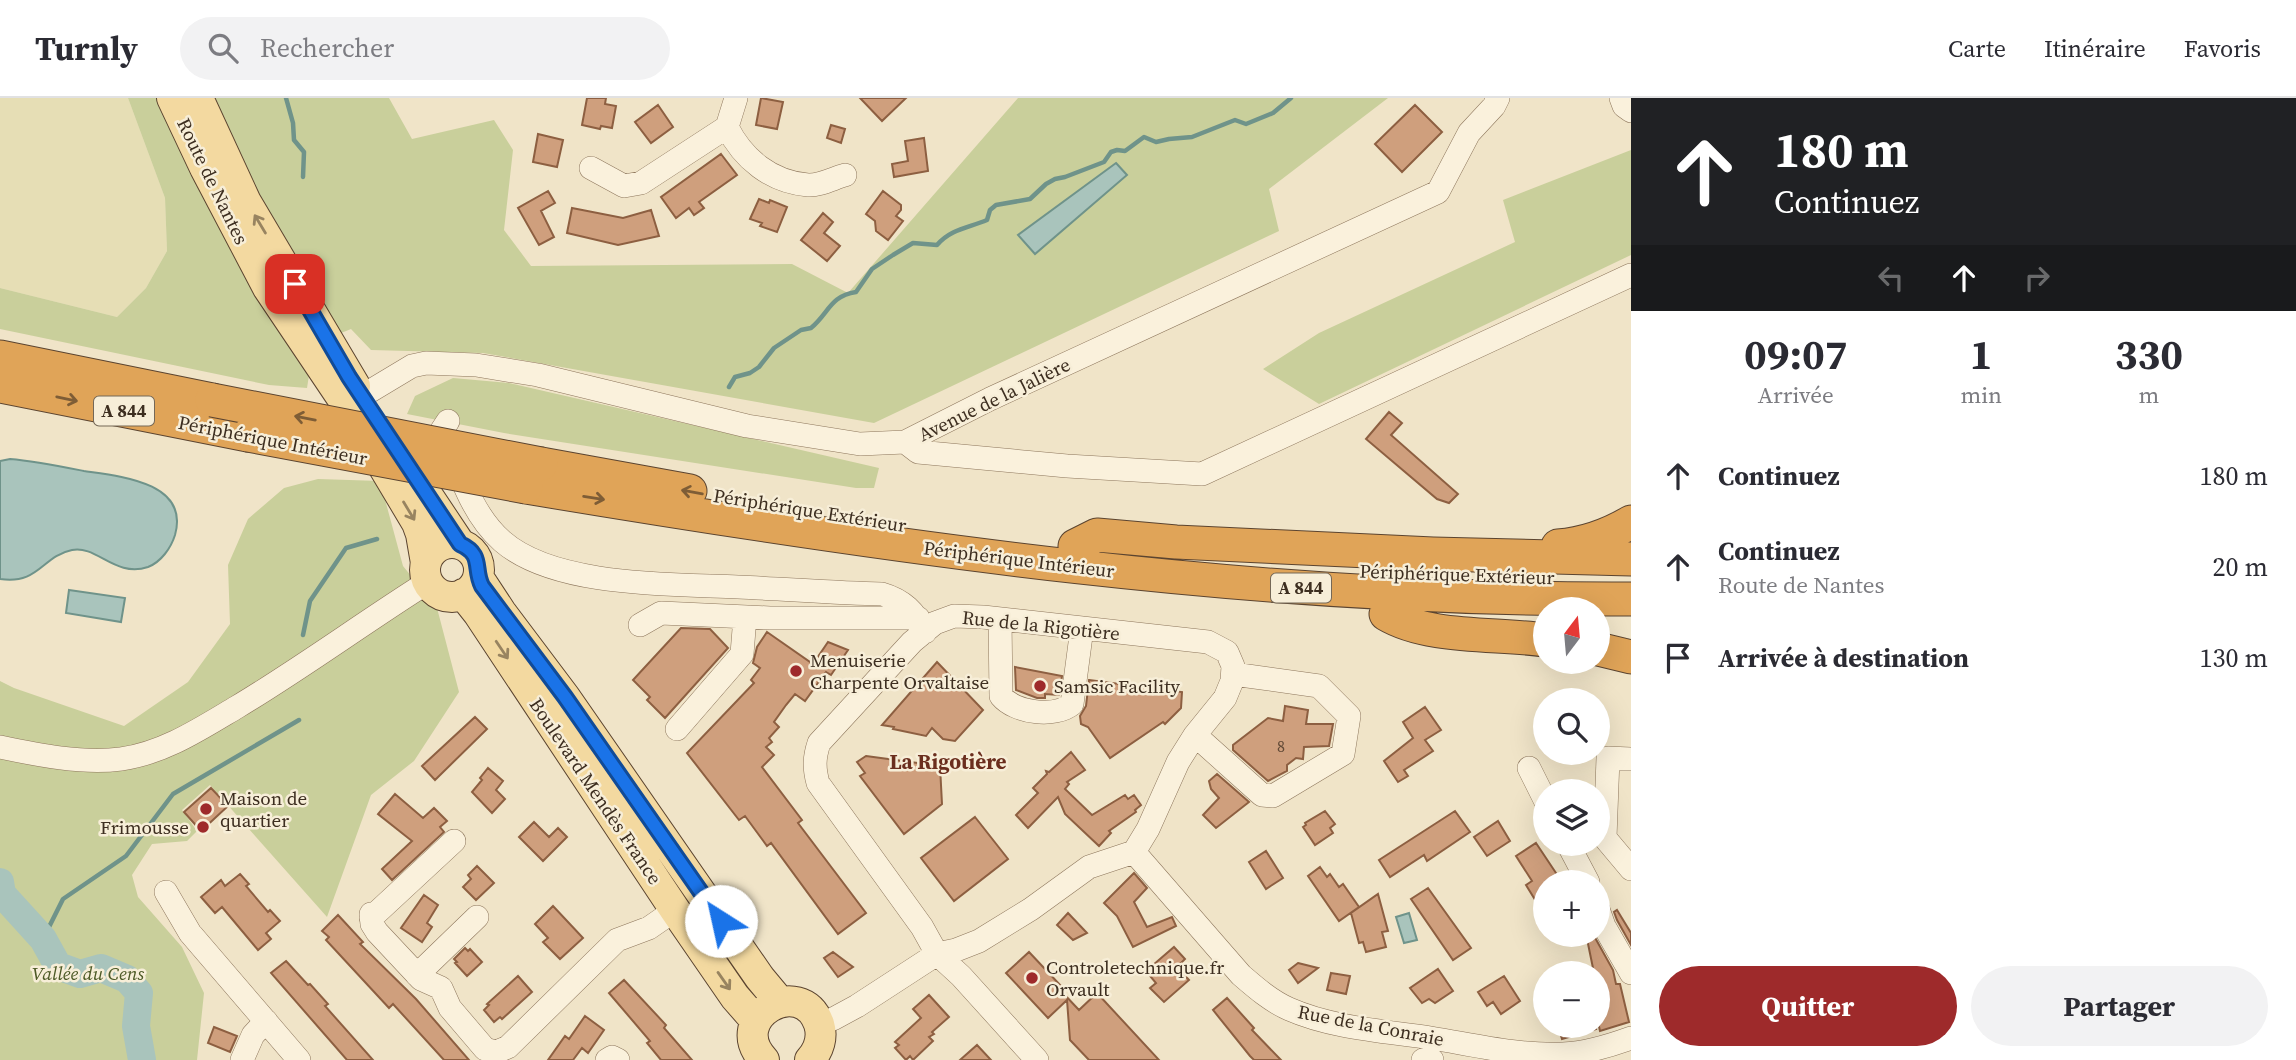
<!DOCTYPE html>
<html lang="fr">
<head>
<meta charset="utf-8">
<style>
	:root { --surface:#fff; --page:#f2f2f3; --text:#2b2b33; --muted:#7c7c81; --line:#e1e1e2; --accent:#9e2a2b }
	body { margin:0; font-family:"Source Serif 4",serif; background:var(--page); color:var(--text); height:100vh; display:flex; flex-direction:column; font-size:26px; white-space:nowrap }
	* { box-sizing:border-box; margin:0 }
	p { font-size:23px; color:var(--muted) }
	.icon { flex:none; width:38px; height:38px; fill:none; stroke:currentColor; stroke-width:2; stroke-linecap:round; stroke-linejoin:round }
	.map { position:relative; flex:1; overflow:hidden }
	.details { display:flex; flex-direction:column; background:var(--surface); width:665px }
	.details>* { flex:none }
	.guide { background:#202124; color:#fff; overflow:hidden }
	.needle { width:46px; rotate:16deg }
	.buttons { position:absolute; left:1533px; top:499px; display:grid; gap:14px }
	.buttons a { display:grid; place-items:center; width:77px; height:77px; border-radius:50%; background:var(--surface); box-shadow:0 7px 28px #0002; font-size:35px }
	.pin { position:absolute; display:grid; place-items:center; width:60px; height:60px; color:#fff; margin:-30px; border-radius:14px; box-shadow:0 4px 10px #0006 }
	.me { position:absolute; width:77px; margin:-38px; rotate:325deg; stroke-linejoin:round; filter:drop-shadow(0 0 5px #0008) }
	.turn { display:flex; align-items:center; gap:24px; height:147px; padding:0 28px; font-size:32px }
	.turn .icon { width:91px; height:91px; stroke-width:2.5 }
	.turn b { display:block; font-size:49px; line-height:60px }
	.lanes { display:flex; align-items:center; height:66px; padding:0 28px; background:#0003; justify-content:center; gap:35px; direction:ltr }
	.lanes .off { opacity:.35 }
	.eta { display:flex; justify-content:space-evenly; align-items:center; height:119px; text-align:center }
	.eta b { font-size:42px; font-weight:700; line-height:49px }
	.button { display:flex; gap:14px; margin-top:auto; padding:14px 28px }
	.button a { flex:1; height:80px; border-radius:42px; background:var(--accent); color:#fff; font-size:28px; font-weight:700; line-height:80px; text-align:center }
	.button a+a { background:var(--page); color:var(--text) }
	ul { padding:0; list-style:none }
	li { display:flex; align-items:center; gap:21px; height:91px; padding:0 28px }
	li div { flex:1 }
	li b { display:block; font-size:26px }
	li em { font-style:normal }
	header { display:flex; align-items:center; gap:42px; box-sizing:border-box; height:98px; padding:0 35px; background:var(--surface); border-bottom:2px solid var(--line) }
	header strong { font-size:33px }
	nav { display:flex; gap:38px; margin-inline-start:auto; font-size:24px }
	.search { width:490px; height:63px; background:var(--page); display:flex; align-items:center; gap:18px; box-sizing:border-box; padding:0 24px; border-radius:38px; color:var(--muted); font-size:26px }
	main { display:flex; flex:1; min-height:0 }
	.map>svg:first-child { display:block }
</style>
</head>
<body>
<header>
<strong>Turnly</strong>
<div class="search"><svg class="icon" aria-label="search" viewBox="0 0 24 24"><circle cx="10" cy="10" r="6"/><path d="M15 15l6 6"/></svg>Rechercher</div>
<nav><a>Carte</a><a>Itinéraire</a><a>Favoris</a></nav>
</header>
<main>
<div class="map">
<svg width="1631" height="962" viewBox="0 0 1631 962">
	<rect width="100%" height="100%" fill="#f0e4c8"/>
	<!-- farmland -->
	<path fill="#e6deb5" d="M0,0H128L165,100L167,153L146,190L117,219L0,190Z"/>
	<!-- green -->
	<path fill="#c9cf9b" d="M128,0H389L412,41L494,22L513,52L504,132L531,168L792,166L848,195L1018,0H1388L1269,91L1279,133L874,325L483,255L371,252L351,231L314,246L307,290L269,287L0,231V190L117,219L146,190L167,153L165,100Z
		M1631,52V157L1319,306L1263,271L1319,235L1515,144L1503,102Z
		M453,280L509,285L879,370L874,390H856L504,335L407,316L415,298Z
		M318,381L380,383L403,468L437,510L459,594L414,663L371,697L327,819L210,687L182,712L197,733L187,743L152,746L132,777L138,799L182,849L204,895L197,962H0V583L14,590L124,628L188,584L230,526L228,467L248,421L284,390Z"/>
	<!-- water -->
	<path fill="#a9c4bc" stroke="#6f938a" stroke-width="2" d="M1116,65L1127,77L1035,156L1018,137Z
		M10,361C35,363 59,368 84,373C119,378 190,384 175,437C171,450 161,464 148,469C115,480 97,447 72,452C42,458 39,487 0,481V363Z
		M69,492L125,500L121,524L66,515Z
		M1409,815L1417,842L1404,845L1396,819Z"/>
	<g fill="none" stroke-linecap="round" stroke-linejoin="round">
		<!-- stream -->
		<path stroke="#6f938a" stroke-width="4.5" d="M286,0L293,25L294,42L304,54L303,79
			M729,289L735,279L750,275L759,269L774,250L801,232L811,230C829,215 830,198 856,194L872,171L893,157L913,145L937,147C951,131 968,130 987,122L990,112L996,107L1030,101L1046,86L1055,81L1065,79L1104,64L1111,54L1117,52L1125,53L1144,39L1156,44L1169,41L1192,39L1235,22L1246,26L1273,15L1291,0
			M303,537L310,503L346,450L377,441
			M43,841L63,801L126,758L173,696L299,622"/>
		<!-- river -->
		<path stroke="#a9c4bc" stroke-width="28" d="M0,784L2,796L43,841L58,868L80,876L101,870L127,881L139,895L136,928L142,962"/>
	</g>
	<!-- building -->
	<path fill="#cf9f7d" stroke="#8d5f41" stroke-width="2" d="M587,0H606L605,6L616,8L612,30L601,28L600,31L582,27Z
		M761,0L783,4L777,31L756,27Z
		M860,0H906L882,23Z
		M658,7L673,29L651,45L635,24Z
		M1415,7L1442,34L1402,74L1375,46Z
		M831,27L845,31L841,45L827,40Z
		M538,36L563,42L557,69L533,64Z
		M924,40L928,73L894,79L892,66L908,63L905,43Z
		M721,56L737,77L699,104L704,110L694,117L689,110L676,120L661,99Z
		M548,93L555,105L541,113L554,139L539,147L518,110Z
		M883,93L901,107V112L896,118L903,123L888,142L876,133L875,123L866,116Z
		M759,101L769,105L770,102L787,109L777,134L760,128L762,125L750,121Z
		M572,110L623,120L651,112L659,138L618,147L567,135Z
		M823,115L833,124L824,135L840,148L827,163L801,142Z
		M1389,314L1402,325L1391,337L1458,396L1449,405L1437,401L1366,341Z
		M681,530L710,531L728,550L665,620L647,602L650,599L633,582Z
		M767,534L813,566L828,544L848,552L831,577L826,574L805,603L795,596L786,607L774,624L779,629L769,640L772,644L766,649L774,657L762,669L802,722L798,725L866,815L838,836L771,745L767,748L745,718L739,722L687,655L754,585L751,582L760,570L753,565L757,549Z
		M937,564L983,612L955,643L943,641L932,630L926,638L893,631L894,629L882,627Z
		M1015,569L1062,578L1059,597L1045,596V600H1037L1016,592Z
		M1089,582L1182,594L1181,610L1165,626L1163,624L1110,660L1088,629L1081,626L1080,618L1086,608Z
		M1285,608L1308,612L1306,626H1333L1329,648L1304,649L1303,661L1296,660L1287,667V673L1268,683L1233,652V647L1268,620L1283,623Z
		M1425,609L1441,632L1425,642L1433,653L1404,672L1408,678L1398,684L1384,663L1413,640L1403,624Z
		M475,619L487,631L435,682L422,668Z
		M1071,654L1085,672L1067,684L1069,686L1065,691L1092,717L1125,697L1128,701L1134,697L1141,707L1135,712L1136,714L1109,733L1111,735L1099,748L1065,716L1058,699L1028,730L1016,717L1038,695L1033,690L1047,676L1046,673L1049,674Z
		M866,658L940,668L942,706L904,736L860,678L865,675L857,664Z
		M488,670L503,683L496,692L505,701L492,715L472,694L482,682L480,680Z
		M1217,676L1249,704L1216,730L1203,717L1219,700L1211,691L1209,683Z
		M211,690L228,708L201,733L184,714Z
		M395,696L423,720L434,710L447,723L440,729L444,734L392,782L382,771L412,743L378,716Z
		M1325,713L1335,726L1330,730L1333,735L1315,747L1303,729L1306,727L1305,725Z
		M1455,713L1470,734L1427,763L1424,757L1390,779L1379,762Z
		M975,719L1008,761L954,803L921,760Z
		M1498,723L1510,743L1487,758L1474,739Z
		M534,724L549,739L558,730L567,739L543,763L519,739Z
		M1536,745L1558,778L1545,784V818L1526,787L1532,783L1516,758Z
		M1266,753L1283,780L1266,791L1249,764Z
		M477,768L494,785L476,802L463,789L471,781L468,777Z
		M1320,769L1327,779L1330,776L1339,789L1343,786L1359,809L1339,823L1308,778Z
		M1134,775L1147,790L1134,804L1147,829L1172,819L1176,828L1133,849L1117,818L1104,805Z
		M240,776L249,786L246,788L268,814L270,812L280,823L266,835L271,841L258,852L222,809L215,815L201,799L221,782L225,788Z
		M1428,790L1471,850L1453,862L1411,801Z
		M1378,796L1388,833L1382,834L1386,849L1366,854L1363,844L1359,845L1351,815Z
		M424,797L438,807L427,825L432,829L422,844L401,830Z
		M553,808L583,840L560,861L543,844L548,840L535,826Z
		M1617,812L1631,835V847L1617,822L1614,814Z
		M1068,815L1087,835L1073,842L1057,827Z
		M338,817L363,844L360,846L416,901L469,962H444L393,906L389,910L326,842L329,839L322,833Z
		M1586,836H1593L1613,872L1616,886H1620L1629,924L1600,933L1598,924V875H1594Z
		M1174,849L1185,861L1177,869L1189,882L1164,904L1150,890L1156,885L1146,873Z
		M465,850L468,853L470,851L482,864L467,878L455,865L457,864L454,861Z
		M833,854L853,869L838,879L824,860Z
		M1029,854L1061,888L1062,894L1079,912L1097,895L1159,962H1089L1070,942L1067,902L1048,920L1006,875Z
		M286,863L308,887L310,886L328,906L325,908L373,962H347L271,875Z
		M1298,865L1318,870L1298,885L1289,872Z
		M1438,871L1453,893L1435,905L1429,901L1422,905L1410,890Z
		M1331,875L1350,878L1346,896L1327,892Z
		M518,878L532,894L502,921L500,919L494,924L484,912L489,907L487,906Z
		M1504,878L1520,903L1501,916L1493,904L1487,908L1478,894Z
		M624,882L666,927L664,930L692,962H661L647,945L650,943L609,895Z
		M929,897L949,919L932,934L934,936L929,939L933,943L913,962L910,958L906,962L895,950L899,947L895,944L921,920L913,911Z
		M1227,900L1254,930L1252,932L1281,962H1254L1250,958L1213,912Z
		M585,918L604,932L588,955L582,950L573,962H548L565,938L569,941Z
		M1558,928H1595L1596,931L1562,941Z
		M214,929L237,938L230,954L208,945Z
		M977,947L991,962H960Z"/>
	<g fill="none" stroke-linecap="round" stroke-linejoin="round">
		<!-- minor casing -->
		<g stroke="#8d765c" stroke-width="24">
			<path id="minor" d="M1621,0L1624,8L1631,13
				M727,29C743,61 771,84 808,87C819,88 834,80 845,77
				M591,70L624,88L641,85L727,29L736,0
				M362,298L412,268L426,265L476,267L538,277L747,328L860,346L905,344L990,301L1438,94L1469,35L1494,8L1498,0
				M448,323L442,332C458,369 470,415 502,443C554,489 672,486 738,489C786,491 834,495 882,496C903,502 915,514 925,534
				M905,344L918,354L1067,368L1202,376L1631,177
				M1000,521L1001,598C1015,615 1055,620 1072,606L1082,530
				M640,527L661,515L770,520H918
				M677,631L742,556L745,519
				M1195,637L1262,697L1273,698L1343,656L1349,618L1319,588L1233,576
				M0,649C38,657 82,666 121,661C164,655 200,631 237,609C302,570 363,525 428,484
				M1631,661L1608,660L1605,740L1631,771
				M1529,670L1545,702
				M1568,746L1588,784
				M1134,754L1241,877C1256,890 1271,903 1289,911C1332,930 1384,933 1431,940C1474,947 1519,958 1563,956C1587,955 1609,948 1631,940
				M166,794L190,835L299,962
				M1598,811L1604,828L1631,875
				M371,816L372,826L377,834L421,881L441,890L450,910L485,951L496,954L508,949L617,842L649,830L675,812
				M371,820L454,743
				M417,877L477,819
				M818,925L833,921L857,908L937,856L956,852L979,843L1031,811L1089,769L1134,754L1148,731L1178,664L1195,637L1225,600L1232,583L1233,568L1227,554L1208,544L983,519L954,518L935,525L912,544L819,645C814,660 814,670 818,685L922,829L937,856L961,878L1037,962
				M242,962L253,937L266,923
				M607,962L612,959L618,962
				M1423,962H1432"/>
		</g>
		<!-- major casing -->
		<g stroke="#5b4430" stroke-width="32">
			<path id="major" d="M172,0L205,70L268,190L346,306L417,425L421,436L426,465
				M198,0L246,104L355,288
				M398,353L460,446
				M425 472a27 27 0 1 1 54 0a27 27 0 1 1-54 0Z
				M478,479L501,514L565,599L760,880L780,904
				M463,496L478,515L675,812L735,899L756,923
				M764,962C724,920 801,875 819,926C823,939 819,952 810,962"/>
		</g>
		<!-- highway casing -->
		<g stroke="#5b4430" stroke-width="35">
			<path id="highway" d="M0,259L212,302
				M0,288L248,337
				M541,366L690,393
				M526,389C891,450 1260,503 1631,501
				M1075,448L1097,437L1176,444L1433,456L1631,461
				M1558,448C1583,446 1609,437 1631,424
				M1386,516C1428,541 1496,535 1545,542
				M1598,551L1631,559"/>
		</g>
		<!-- minor -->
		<use href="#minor" stroke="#faf1dc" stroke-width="23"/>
		<!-- major -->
		<use href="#major" stroke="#f3d9a0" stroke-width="30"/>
		<!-- highway -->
		<use href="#highway" stroke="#e0a458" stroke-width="33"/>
		<!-- highway-bridge casing -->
		<g stroke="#5b4430" stroke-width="35" stroke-linecap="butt">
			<path id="highway-bridge" d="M212,302L541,366
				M248,337L526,389"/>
		</g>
		<!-- highway-bridge -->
		<use href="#highway-bridge" stroke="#e0a458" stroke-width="33"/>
	</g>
	<!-- one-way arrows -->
	<defs><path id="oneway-shaft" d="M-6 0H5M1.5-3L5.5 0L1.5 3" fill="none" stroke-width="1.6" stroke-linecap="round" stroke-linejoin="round" transform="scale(1.75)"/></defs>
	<g stroke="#988460">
		<use href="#oneway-shaft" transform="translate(260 126) rotate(-121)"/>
		<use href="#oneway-shaft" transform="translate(409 413) rotate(59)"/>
		<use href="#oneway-shaft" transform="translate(502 552) rotate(56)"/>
		<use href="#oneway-shaft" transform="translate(724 883) rotate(55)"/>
	</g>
	<g stroke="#7e5d36">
		<use href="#oneway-shaft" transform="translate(67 301) rotate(12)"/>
		<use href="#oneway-shaft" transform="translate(305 320) rotate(-169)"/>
		<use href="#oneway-shaft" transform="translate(692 394) rotate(-170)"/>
		<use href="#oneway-shaft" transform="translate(594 400) rotate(9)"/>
	</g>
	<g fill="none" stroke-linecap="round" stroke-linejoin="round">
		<!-- route casing -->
		<g stroke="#114b97" stroke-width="18">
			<path id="route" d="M295,186L349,279L460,446C484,457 473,470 482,488L565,599L721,823"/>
		</g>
		<!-- route -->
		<use href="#route" stroke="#1a73e8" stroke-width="12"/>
	</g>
	<!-- markers -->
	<g fill="#9e2a2b" stroke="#f7eed8" stroke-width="2.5">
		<circle cx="796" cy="573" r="7"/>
		<circle cx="1040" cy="588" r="7"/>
		<circle cx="206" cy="711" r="7"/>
		<circle cx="203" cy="729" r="7"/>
		<circle cx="1032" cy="880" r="7"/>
	</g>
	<g text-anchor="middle" stroke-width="5" stroke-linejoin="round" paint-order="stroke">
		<!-- number labels -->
		<g font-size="16" fill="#624a37">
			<text x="1281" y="654">8</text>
		</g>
		<!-- shield labels -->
		<g fill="#f7eed8" stroke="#756857" stroke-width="2">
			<rect x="94" y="298.5" width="60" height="29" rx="5"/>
			<rect x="1271" y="475.5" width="60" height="29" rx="5"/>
		</g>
		<g font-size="18" font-weight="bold" fill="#3d2e20">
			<text x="124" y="319">A 844</text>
			<text x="1301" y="496">A 844</text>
		</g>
		<!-- street labels -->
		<g font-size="19" fill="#3d2e20" stroke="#f7eed8">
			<text transform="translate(213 83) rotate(64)" y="7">Route de Nantes</text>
			<text transform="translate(994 301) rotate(-26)" y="7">Avenue de la Jalière</text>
			<text transform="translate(273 342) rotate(11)" y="7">Périphérique Intérieur</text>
			<text transform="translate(810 412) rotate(9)" y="7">Périphérique Extérieur</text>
			<text transform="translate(1019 461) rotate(7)" y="7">Périphérique Intérieur</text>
			<text transform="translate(1457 476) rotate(2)" y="7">Périphérique Extérieur</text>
			<text transform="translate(1041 527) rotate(6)" y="7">Rue de la Rigotière</text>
			<text transform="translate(596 693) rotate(56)" y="7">Boulevard Mendès France</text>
			<text transform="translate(1371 927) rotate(11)" y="7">Rue de la Conraie</text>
		</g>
		<!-- poi labels -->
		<g font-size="19" fill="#3d2e20" stroke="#f7eed8" text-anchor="start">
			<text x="810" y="569">Menuiserie<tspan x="810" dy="22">Charpente Orvaltaise</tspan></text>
			<text x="1054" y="595">Samsic Facility</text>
			<text x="220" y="707">Maison de<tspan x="220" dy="22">quartier</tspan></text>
			<text x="189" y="736" text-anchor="end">Frimousse</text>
			<text x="1046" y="876">Controletechnique.fr<tspan x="1046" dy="22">Orvault</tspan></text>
		</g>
		<!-- park labels -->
		<g font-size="19" font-style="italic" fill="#4d5a26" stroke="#f7eed8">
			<text x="88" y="882">Vallée du Cens</text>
		</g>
		<!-- neighbourhood labels -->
		<g font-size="21" font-weight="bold" fill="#6b2e1e" stroke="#f7eed8">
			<text x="948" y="671">La Rigotière</text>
		</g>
	</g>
</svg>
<div class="buttons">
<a><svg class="needle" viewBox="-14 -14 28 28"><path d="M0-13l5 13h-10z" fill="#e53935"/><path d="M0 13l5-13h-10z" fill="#7c7c81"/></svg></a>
<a><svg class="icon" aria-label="search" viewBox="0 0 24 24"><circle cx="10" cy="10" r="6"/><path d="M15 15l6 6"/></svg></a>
<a><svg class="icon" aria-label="layers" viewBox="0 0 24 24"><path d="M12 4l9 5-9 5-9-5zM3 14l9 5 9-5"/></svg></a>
<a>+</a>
<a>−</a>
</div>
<div class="pin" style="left:295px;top:186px;background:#d93025"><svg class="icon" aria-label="arrive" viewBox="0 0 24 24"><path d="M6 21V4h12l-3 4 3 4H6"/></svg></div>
<svg class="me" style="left:721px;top:823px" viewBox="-20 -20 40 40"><circle r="19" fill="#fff"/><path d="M0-13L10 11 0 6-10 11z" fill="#1a73e8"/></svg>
</div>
<section class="details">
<div class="guide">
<div class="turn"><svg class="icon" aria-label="ahead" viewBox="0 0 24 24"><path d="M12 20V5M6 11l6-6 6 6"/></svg><div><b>180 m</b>Continuez</div></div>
<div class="lanes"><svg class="icon off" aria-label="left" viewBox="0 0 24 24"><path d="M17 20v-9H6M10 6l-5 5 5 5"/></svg><svg class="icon" aria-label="ahead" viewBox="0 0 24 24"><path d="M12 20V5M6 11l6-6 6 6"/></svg><svg class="icon off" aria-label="right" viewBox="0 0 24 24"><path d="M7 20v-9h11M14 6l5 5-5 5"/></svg></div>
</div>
<div class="eta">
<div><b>09:07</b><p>Arrivée</p></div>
<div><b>1</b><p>min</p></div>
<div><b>330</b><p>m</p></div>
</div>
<ul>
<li><svg class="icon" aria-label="ahead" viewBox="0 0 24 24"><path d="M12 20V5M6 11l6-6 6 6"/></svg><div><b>Continuez</b></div><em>180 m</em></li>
<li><svg class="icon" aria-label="ahead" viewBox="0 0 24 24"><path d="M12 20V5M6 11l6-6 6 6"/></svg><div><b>Continuez</b><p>Route de Nantes</p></div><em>20 m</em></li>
<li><svg class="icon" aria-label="arrive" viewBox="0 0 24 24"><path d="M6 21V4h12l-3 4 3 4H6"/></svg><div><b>Arrivée à destination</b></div><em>130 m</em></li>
</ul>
<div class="button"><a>Quitter</a><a>Partager</a></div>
</section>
</main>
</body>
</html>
